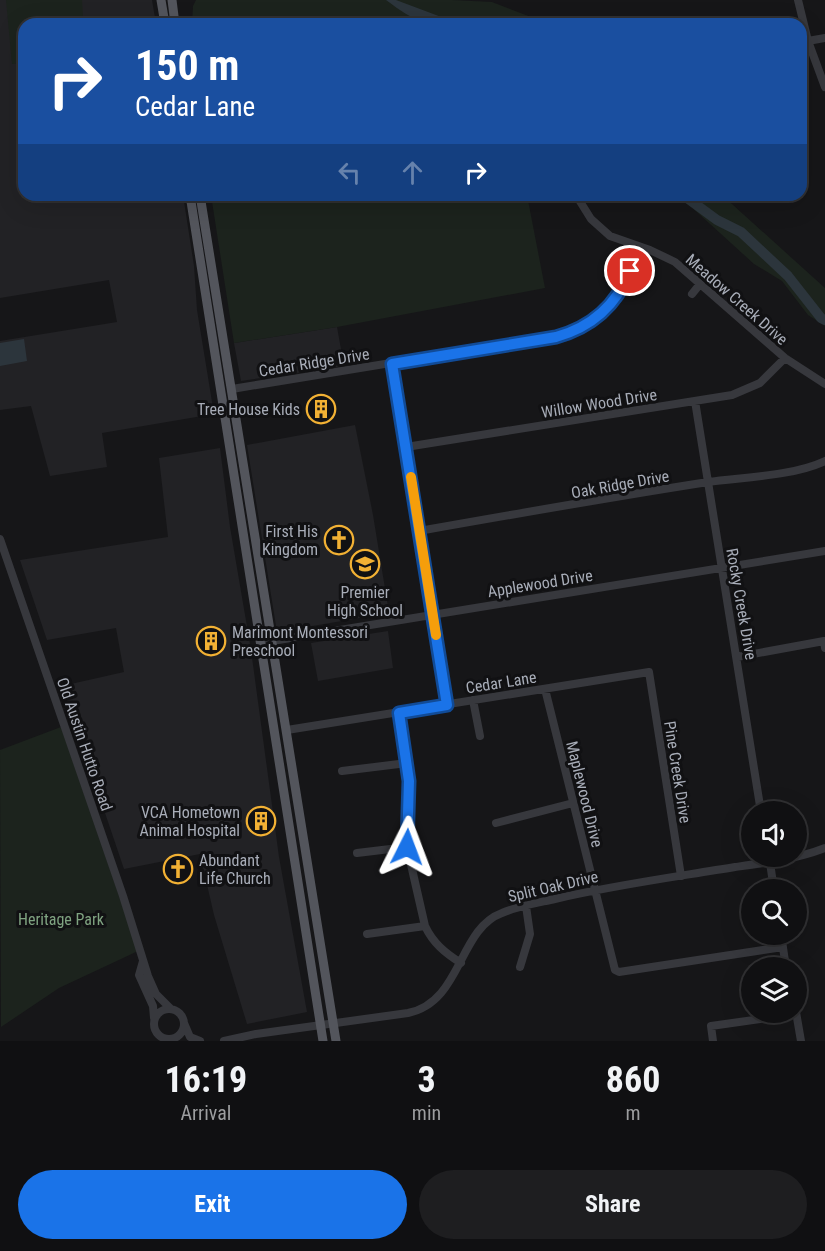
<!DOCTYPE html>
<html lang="en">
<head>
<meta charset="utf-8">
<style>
	:root { --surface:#101012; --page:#1e1e20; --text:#f1f3f6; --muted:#9c9d9f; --line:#303032; --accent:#1a73e8 }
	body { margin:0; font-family:"Roboto Condensed",sans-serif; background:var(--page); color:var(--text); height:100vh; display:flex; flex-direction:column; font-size:22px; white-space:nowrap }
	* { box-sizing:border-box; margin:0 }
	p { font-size:20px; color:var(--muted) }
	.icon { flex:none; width:33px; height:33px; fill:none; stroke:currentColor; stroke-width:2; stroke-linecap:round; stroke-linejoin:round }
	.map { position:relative; height:1041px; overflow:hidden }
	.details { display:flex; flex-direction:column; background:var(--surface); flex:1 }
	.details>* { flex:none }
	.hud { position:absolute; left:18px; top:18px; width:789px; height:183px; border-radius:18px; box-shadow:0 6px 24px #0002,0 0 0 2px var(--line); background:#1a4fa0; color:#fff; overflow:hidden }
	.tools { position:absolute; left:741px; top:801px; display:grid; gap:12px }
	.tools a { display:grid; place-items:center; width:66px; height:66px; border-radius:50%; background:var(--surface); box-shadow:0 6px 24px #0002,0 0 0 2px var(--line); font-size:30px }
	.pin { position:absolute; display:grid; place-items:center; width:51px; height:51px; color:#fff; margin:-26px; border:3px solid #fff; border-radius:50%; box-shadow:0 2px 6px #0007 }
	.me { position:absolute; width:66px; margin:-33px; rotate:3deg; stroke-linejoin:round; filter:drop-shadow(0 0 4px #0008) }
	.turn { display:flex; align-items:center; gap:21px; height:126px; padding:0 18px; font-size:27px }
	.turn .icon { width:78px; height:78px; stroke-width:2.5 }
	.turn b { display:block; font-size:42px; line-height:51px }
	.lanes { display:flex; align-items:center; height:57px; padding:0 18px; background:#0003; justify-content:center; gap:30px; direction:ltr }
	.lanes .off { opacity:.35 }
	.eta { display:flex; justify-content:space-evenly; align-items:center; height:102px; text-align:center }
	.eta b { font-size:36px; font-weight:700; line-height:42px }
	.action { display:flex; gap:12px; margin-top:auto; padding:12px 18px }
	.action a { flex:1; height:69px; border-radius:36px; background:var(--accent); color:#fff; font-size:24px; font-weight:700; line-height:69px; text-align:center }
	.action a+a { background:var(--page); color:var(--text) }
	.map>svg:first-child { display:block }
</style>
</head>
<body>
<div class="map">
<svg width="825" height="1041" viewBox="0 0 825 1041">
	<rect width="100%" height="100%" fill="#161618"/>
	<!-- built -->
	<path fill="#222225" d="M0,0H152L156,24H24V195H183L194,266L197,310L214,414L102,433L107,467L50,476L31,406L0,410V341L117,322L109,280L0,298Z
		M337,327L344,366L241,381L234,343Z
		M355,425L373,515L389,613L277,632L247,445Z
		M220,448L230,527L251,650L279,857L307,1012L247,1024L214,915L200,854L124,869L62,686L124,672L116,628L47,640L20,560L168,537L159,458Z
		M388,631L393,668L318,681L311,643Z"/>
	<!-- green -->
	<path fill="#1c231d" d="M6,0H82L83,17L70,24H24V63L12,64Z
		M196,0H452L492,2L531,17L539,24H192L193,6Z
		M211,195H527L545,288L337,327L234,343Z
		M662,195H722L825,288V326L808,315L782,281L754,264L687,203Z
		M61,727L138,951L59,988L1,1027L0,750Z"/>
	<!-- water -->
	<path fill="#2c353c" d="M386,0H396L460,24C422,24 417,23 386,0Z
		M24,339L27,361L0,366V343Z"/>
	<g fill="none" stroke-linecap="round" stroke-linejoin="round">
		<!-- river -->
		<path stroke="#2c353c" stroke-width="10" d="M683,195L717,220L741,232L788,276L821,318L825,320"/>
		<!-- minor -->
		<path stroke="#37383d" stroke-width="8" d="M798,0L808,41L825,87
			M808,41L825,38
			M576,195L591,219L610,236L650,250L675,262L785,358L825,384
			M692,294L700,284
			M392,364L447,705
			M232,389L568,334C611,317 625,288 637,246
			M695,401L761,812
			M406,447L732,395L760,383L785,358
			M419,531C515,514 612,497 708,482C744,477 793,476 825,461
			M0,539L123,896L148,976L156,994L171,1009
			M260,643L825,551
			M737,657L824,641L825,648
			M545,689L615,970L619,972L783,947
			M473,700L480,736
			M399,713L409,781L407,847L425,926C433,943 445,953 461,963
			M287,730L649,672L681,876
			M342,771L407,763
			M496,823L573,803
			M357,853L407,847
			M769,856L774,890
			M367,934L425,926
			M781,934L786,968
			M143,961L139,975L153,1006L154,1018
			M520,967L530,934L526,906
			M154 1024a15 15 0 1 1 30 0a15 15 0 1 1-30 0Z
			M796,1012L801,1041
			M184,1023L190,1037L200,1041
			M224,1041L256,1034L408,1013C462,1002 458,929 502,913C518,906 537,903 555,899C614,885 675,877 735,867C765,863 797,859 825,848
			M713,1041L711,1026L796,1014"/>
		<!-- major -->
		<path stroke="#53555c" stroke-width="9" d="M161,0L165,24
			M172,0L175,24
			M190,195L323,1041
			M200,195L336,1041"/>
	</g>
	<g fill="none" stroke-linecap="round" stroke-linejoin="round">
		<!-- route casing -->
		<g stroke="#114b97" stroke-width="15">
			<path id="route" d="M407,847L409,781L399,713L447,705L392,364L556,337C592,327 616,306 630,271"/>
		</g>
		<!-- route -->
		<use href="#route" stroke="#1a73e8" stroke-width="10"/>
		<!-- slow -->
		<path stroke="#f59e0b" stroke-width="10" d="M411,477L436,635"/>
	</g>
	<!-- icons -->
	<defs>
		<g id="building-ring" transform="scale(1.5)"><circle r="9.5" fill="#111113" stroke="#f2b134" stroke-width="1.5"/><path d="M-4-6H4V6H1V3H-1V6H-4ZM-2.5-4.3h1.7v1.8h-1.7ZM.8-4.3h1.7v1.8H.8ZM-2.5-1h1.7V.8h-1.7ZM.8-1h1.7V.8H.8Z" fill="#f2b134"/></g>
		<g id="church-ring" transform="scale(1.5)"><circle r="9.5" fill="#111113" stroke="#f2b134" stroke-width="1.5"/><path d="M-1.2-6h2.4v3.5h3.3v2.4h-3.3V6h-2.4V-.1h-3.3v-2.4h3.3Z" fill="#f2b134"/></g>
		<g id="school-ring" transform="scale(1.5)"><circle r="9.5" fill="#111113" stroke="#f2b134" stroke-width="1.5"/><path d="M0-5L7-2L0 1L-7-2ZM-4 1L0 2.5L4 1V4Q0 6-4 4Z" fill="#f2b134"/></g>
	</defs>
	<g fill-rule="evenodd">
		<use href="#building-ring" x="321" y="409"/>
		<use href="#church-ring" x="339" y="540"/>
		<use href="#school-ring" x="365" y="564"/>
		<use href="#building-ring" x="211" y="641"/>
		<use href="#building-ring" x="261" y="821"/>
		<use href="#church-ring" x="178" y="869"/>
	</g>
	<g text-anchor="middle" stroke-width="6" stroke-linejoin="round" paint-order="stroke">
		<!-- street labels -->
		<g font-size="16" fill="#a8adb8" stroke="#111113">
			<text transform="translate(737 299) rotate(41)" y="6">Meadow Creek Drive</text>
			<text transform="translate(314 362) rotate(-9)" y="6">Cedar Ridge Drive</text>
			<text transform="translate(599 403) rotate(-9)" y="6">Willow Wood Drive</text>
			<text transform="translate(620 484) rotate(-10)" y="6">Oak Ridge Drive</text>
			<text transform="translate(540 583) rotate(-9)" y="6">Applewood Drive</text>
			<text transform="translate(742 604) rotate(80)" y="6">Rocky Creek Drive</text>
			<text transform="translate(501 682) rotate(-9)" y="6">Cedar Lane</text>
			<text transform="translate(85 744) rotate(71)" y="6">Old Austin Hutto Road</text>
			<text transform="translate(678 772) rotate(81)" y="6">Pine Creek Drive</text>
			<text transform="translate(585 794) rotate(76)" y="6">Maplewood Drive</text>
			<text transform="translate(553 886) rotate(-13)" y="6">Split Oak Drive</text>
		</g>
		<!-- poi labels -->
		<g font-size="16" fill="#a8adb8" stroke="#111113" text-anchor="end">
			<text x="300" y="415">Tree House Kids</text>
			<text x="318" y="537">First His<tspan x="318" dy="18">Kingdom</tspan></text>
			<text x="365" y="598" text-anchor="middle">Premier<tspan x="365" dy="18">High School</tspan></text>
			<text x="232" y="638" text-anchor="start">Marimont Montessori<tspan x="232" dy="18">Preschool</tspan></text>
			<text x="240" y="818">VCA Hometown<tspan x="240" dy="18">Animal Hospital</tspan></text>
			<text x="199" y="866" text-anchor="start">Abundant<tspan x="199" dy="18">Life Church</tspan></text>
		</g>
		<!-- park labels -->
		<g font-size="16" fill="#7fa381" stroke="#111113">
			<text x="61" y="925">Heritage Park</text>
		</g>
	</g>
</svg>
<div class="tools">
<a><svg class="icon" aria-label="sound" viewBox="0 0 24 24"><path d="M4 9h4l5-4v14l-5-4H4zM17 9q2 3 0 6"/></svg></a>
<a><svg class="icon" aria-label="search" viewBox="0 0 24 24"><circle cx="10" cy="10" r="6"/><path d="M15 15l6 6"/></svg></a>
<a><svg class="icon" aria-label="layers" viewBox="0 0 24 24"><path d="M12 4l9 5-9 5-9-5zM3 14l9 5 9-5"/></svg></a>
</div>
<div class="pin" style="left:630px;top:271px;background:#d93025"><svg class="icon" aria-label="arrive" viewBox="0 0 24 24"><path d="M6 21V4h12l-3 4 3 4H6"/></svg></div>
<svg class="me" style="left:407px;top:847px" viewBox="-20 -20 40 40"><path d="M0-17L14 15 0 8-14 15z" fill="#1a73e8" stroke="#fff" stroke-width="4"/></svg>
<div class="hud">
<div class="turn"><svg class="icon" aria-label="right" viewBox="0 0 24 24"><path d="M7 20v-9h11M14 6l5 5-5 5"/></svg><div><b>150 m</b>Cedar Lane</div></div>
<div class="lanes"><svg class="icon off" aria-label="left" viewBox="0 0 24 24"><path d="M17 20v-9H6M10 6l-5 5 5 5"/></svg><svg class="icon off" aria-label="ahead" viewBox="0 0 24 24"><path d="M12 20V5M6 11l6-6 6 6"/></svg><svg class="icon" aria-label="right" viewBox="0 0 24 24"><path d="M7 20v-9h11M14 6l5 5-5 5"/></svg></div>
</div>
</div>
<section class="details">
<div class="eta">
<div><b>16:19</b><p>Arrival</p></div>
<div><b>3</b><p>min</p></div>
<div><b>860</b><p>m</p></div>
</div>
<div class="action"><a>Exit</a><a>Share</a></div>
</section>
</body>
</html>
